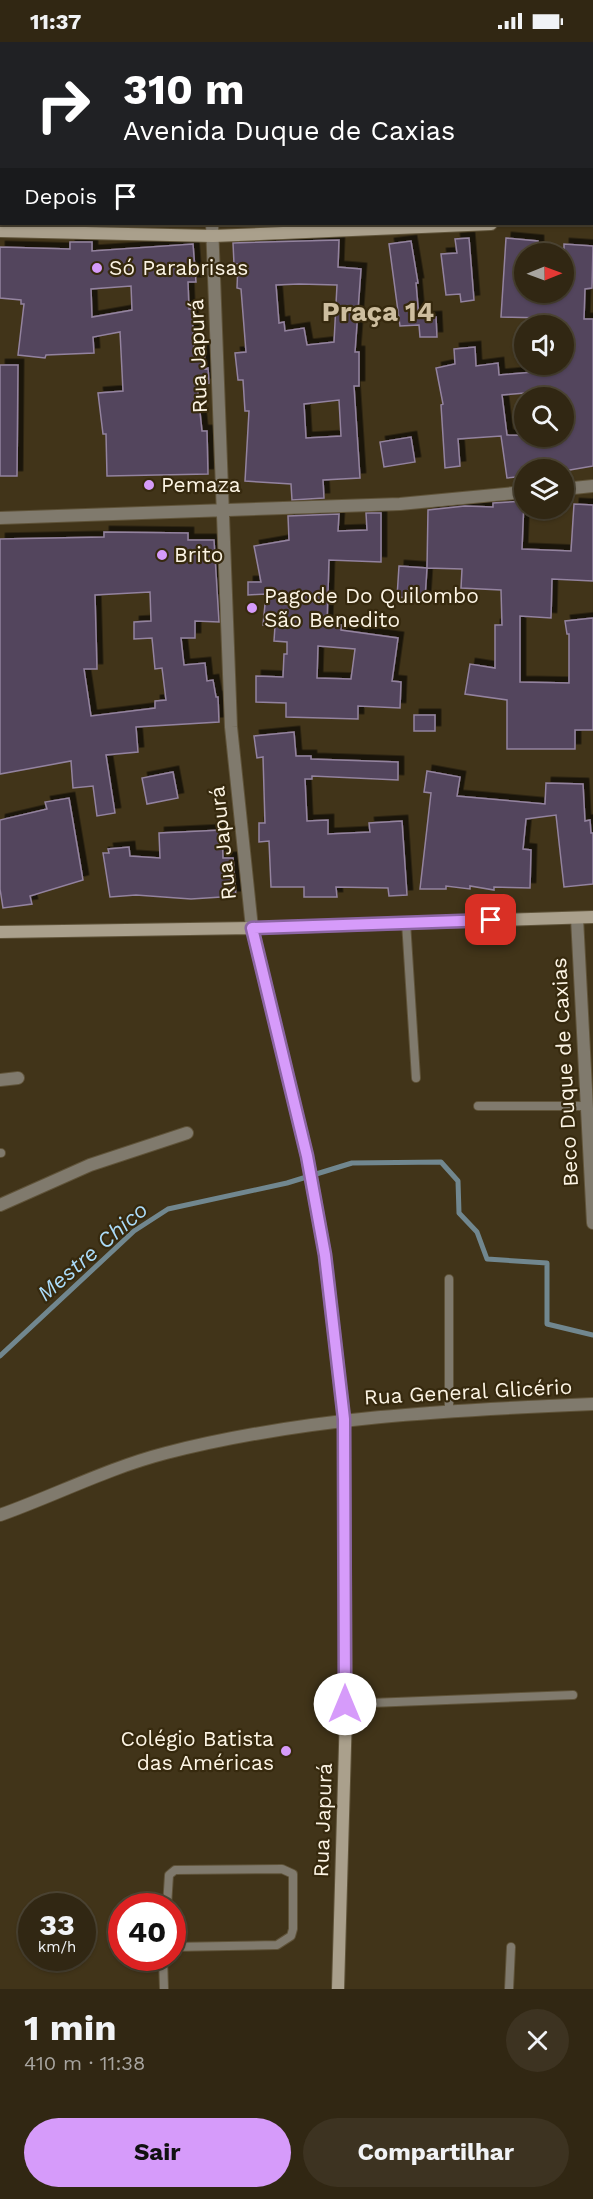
<!DOCTYPE html>
<html lang="pt">
<head>
<meta charset="utf-8">
<style>
	:root { --surface:#312713; --page:#3d3321; --text:#f1f3f6; --muted:#a8a5a0; --line:#4c4433; --accent:#d69bfa }
	body { margin:0; font-family:"Work Sans",sans-serif; background:var(--page); color:var(--text); height:100vh; display:flex; flex-direction:column; font-size:22px; white-space:nowrap }
	* { box-sizing:border-box; margin:0 }
	p { font-size:20px; color:var(--muted) }
	.icon { flex:none; width:33px; height:33px; fill:none; stroke:currentColor; stroke-width:2; stroke-linecap:round; stroke-linejoin:round }
	.map { position:relative; height:1947px; overflow:hidden }
	.details { display:flex; flex-direction:column; background:var(--surface); flex:1 }
	.details>* { flex:none }
	.guide { position:absolute; left:0px; top:0px; width:594px; height:183px; box-shadow:0 2px 4px #0004,0 0 0 2px var(--line); background:#202124; color:#fff; overflow:hidden }
	.needle { width:39px; rotate:89deg }
	.tools { position:absolute; left:514px; top:201px; display:grid; gap:12px }
	.tools a { display:grid; place-items:center; width:60px; height:60px; border-radius:50%; background:var(--surface); box-shadow:0 2px 4px #0004,0 0 0 2px var(--line); font-size:30px }
	.speed { position:absolute; left:18px; top:1851px; display:flex; gap:12px; font-size:30px; font-weight:700; text-align:center }
	.speed>* { display:grid; place-content:center; width:78px; height:78px; border-radius:50%; background:var(--surface); box-shadow:0 2px 4px #0004,0 0 0 2px var(--line); line-height:1 }
	.speed small { font-size:15px; font-weight:400 }
	.speed .limit { border:9px solid #d22; background:#fff; color:#111 }
	.pin { position:absolute; display:grid; place-items:center; width:51px; height:51px; color:#fff; margin:-26px; border-radius:12px; box-shadow:0 3px 9px #0006 }
	.me { position:absolute; width:66px; margin:-33px; rotate:0deg; stroke-linejoin:round; filter:drop-shadow(0 0 4px #0008) }
	.turn { display:flex; align-items:center; gap:21px; height:126px; padding:0 24px; font-size:27px }
	.turn .icon { width:78px; height:78px; stroke-width:2.5 }
	.turn b { display:block; font-size:42px; line-height:51px }
	.then { display:flex; align-items:center; height:57px; padding:0 24px; background:#0003; gap:12px; font-size:22px }
	.round { display:grid; place-items:center; flex:none; width:63px; height:63px; border-radius:32px; background:var(--page) }
	.head { display:flex; align-items:center; justify-content:space-between; height:102px; padding:0 24px }
	h1 { font-size:36px; font-weight:700; line-height:45px }
	.cta { display:flex; gap:12px; margin-top:auto; padding:12px 24px }
	.cta a { flex:1; height:69px; border-radius:36px; background:var(--accent); color:#111; font-size:24px; font-weight:700; line-height:69px; text-align:center }
	.cta a+a { background:var(--page); color:var(--text) }
	.status { display:flex; justify-content:space-between; align-items:center; height:42px; padding:0 30px; background:var(--surface); direction:ltr }
	.status svg { height:16px; fill:currentColor }
	.map>svg:first-child { display:block }
</style>
</head>
<body>
<div class="status"><b>11:37</b><svg viewBox="0 0 49 12"><path d="M0 12V9h3v3zM5 12V6h3v6zM10 12V3h3v9zM15 12V0h3v12zM26 1h20v11H26zM47 4h2v5h-2z"/></svg></div>
<div class="map">
<svg width="593" height="1947" viewBox="0 0 593 1947">
	<defs>
		<filter id="shadow"><feDropShadow dx="5.5" dy="-5.5" stdDeviation="0" flood-color="#0009"/></filter>
	</defs>
	<rect width="100%" height="100%" fill="#413419"/>
	<!-- green -->
	<path fill="#3d4e40" d="M0,0H194V2H2L0,175Z"/>
	<g fill="none" stroke-linecap="round" stroke-linejoin="round">
		<!-- stream -->
		<path stroke="#71878f" stroke-width="5" d="M0,1314L134,1189L168,1167L287,1141L352,1121L441,1120L458,1139L459,1171L477,1190L487,1217L547,1221V1282L593,1293"/>
	</g>
	<!-- building -->
	<path fill="#53445d" stroke="#93839f" stroke-width="1.5" fill-rule="evenodd" filter="url(#shadow)" d="M469,196L474,258L461,260L460,252L446,253L441,212L457,211L455,197Z
		M506,196L538,199V212H525V250H564V202L593,204L592,246L585,247L584,277H593V424L564,429L525,428V434L507,436L501,394L458,397L460,424L445,426L441,363L443,362L436,326L455,322L454,307L475,305L476,324L498,321L499,333L546,329V322H564V284H545V276L501,275ZM537,350L538,356H564V394L507,393L502,353Z
		M339,198L338,225L361,227L355,310H359V344H354L360,436L323,438L324,456L292,458L291,442L245,439L249,369H245L243,338H238L235,311L246,310L241,247L237,246L238,222H234L233,201ZM299,242L337,243L334,300L307,303L304,286L285,289L284,280L279,281L276,243ZM339,358L341,394L306,396L304,362Z
		M411,199L418,241H416L419,276L436,275L437,295H420L419,283L400,284L389,202Z
		M70,200H92V209L193,202L196,240H188L189,267H192L194,306L204,305L205,327L208,326L209,341L197,342L202,389H207L208,432L107,434L106,392H103L98,351L123,349L120,290L93,295L94,311L46,313L45,316L18,313L24,262H21V258L0,256V205L70,207ZM131,244L132,268L92,275L91,247Z
		M0,323H18L17,434H0Z
		M411,395L415,420L384,425L380,400Z
		M524,459L522,507L571,509L574,462L593,463V539L552,537L551,576L520,574V640L569,641V592H567L565,579L593,576V688H575V707H507V658L465,652L470,622L495,626V583H502L501,548L461,546L462,527L427,526L428,468L465,464L493,465V461Z
		M366,471H381V520L329,518L327,582L341,583V588L398,596L392,639L401,640L400,666L358,664V677L286,675V661L256,660V634L283,635L284,612H287V600L274,599L275,584L263,583L266,552L248,553V540H261L254,504L289,498L288,474L339,472L338,489L367,488ZM318,604L355,607L351,637L317,636Z
		M104,490L188,491V498H214L219,580L195,579V596H181L184,623L205,621L207,639L213,638L216,655H218L219,680L136,685L138,710L106,713L115,771L97,774L93,744L73,746L71,719L0,732V497L104,495ZM150,550L151,579L134,580V597L152,596L155,627L162,626L166,658L155,659V666L91,674L84,627H97L95,553Z
		M399,524L427,526L425,557L397,555Z
		M414,673H435V689H414Z
		M294,690L296,714H311V717L398,720V738L312,734V737H305L307,779L328,778V792L370,790L369,781L402,779L407,853L389,854L388,846L336,845L337,855H304V845H271L269,799L259,800V781H265L263,715L257,716L254,694Z
		M427,729L460,735L457,754L545,762L546,741L583,742L585,779L590,778L591,791H593V842L564,845L556,773L526,777L523,807L531,808L530,846L494,845V848L470,844V847L446,844V847H420L431,751L424,750Z
		M173,730L178,756L147,762L142,736Z
		M69,756L83,838L30,854L32,862L3,866L0,847V778L47,767L45,760Z
		M222,788L223,816H233L236,854L191,857L136,853L110,855L103,811H109L108,807L129,805L130,814L160,816L159,791Z"/>
	<g fill="none" stroke-linecap="round" stroke-linejoin="round">
		<!-- lane casing -->
		<g stroke="#5f5339" stroke-width="10">
			<path id="lane" d="M337,0V2
				M0,149H2
				M406,880L416,1036
				M478,1064H585
				M0,1111H1
				M449,1368V1237
				M345,1662L573,1653
				M167,1864L169,1833L175,1828L282,1827L293,1832V1887L291,1894L277,1903L172,1905
				M163,1916L164,1947
				M509,1947L511,1905"/>
		</g>
		<!-- street casing -->
		<g stroke="#5f5339" stroke-width="14">
			<path id="street" d="M207,0V2
				M212,182L231,685L252,886
				M564,447L593,444
				M0,476L400,462L525,450
				M577,876L593,1181
				M0,1038L18,1036
				M0,1163L90,1123L187,1091
				M0,1473C56,1453 108,1426 166,1411C306,1375 449,1368 593,1362"/>
		</g>
		<!-- secondary casing -->
		<g stroke="#5f5339" stroke-width="14">
			<path id="secondary" d="M592,177H593
				M0,189L213,194L491,182
				M252,886L307,1114L325,1213L344,1377L346,1670L338,1947
				M0,890L252,886L593,875"/>
		</g>
		<!-- lane -->
		<use href="#lane" stroke="#807a6d" stroke-width="8"/>
		<!-- street -->
		<use href="#street" stroke="#807a6d" stroke-width="12"/>
		<!-- secondary -->
		<use href="#secondary" stroke="#aaa08c" stroke-width="12"/>
	</g>
	<g fill="none" stroke-linecap="round" stroke-linejoin="round">
		<!-- route casing -->
		<g stroke="#8b65a2" stroke-width="15">
			<path id="route" d="M345,1662L344,1377L325,1213L307,1114L252,886L491,878"/>
		</g>
		<!-- route -->
		<use href="#route" stroke="#d69bfa" stroke-width="10"/>
	</g>
	<!-- markers -->
	<g fill="#d69bfa" stroke="#36290e" stroke-width="2">
		<circle cx="97" cy="226" r="6"/>
		<circle cx="149" cy="443" r="6"/>
		<circle cx="162" cy="513" r="6"/>
		<circle cx="252" cy="566" r="6"/>
		<circle cx="286" cy="1709" r="6"/>
	</g>
	<g text-anchor="middle" stroke-width="4.5" stroke-linejoin="round" paint-order="stroke">
		<!-- poi labels -->
		<g font-size="21" fill="#fcf4e4" stroke="#36290e" text-anchor="start">
			<text x="109" y="233">Só Parabrisas</text>
			<text x="161" y="450">Pemaza</text>
			<text x="174" y="520">Brito</text>
			<text x="264" y="561">Pagode Do Quilombo<tspan x="264" dy="24">São Benedito</tspan></text>
			<text x="274" y="1704" text-anchor="end">Colégio Batista<tspan x="274" dy="24">das Américas</tspan></text>
		</g>
		<!-- street labels -->
		<g font-size="21" fill="#fcf4e4" stroke="#36290e">
			<text transform="translate(198 314) rotate(-92)" y="7">Rua Japurá</text>
			<text transform="translate(223 801) rotate(-96)" y="7">Rua Japurá</text>
			<text transform="translate(565 1030) rotate(-93)" y="7">Beco Duque de Caxias</text>
			<text transform="translate(468 1350) rotate(-3)" y="7">Rua General Glicério</text>
			<text transform="translate(323 1778) rotate(-88)" y="7">Rua Japurá</text>
		</g>
		<!-- water labels -->
		<g font-size="22" font-style="italic" fill="#abdbf8" stroke="#36290e">
			<text transform="translate(92 1209) rotate(-41)" y="8">Mestre Chico</text>
		</g>
		<!-- district labels -->
		<g font-size="27" font-weight="bold" fill="#cebe9f" stroke="#36290e">
			<text x="378" y="279">Praça 14</text>
		</g>
	</g>
</svg>
<div class="tools">
<a><svg class="needle" viewBox="-14 -14 28 28"><path d="M0-13l5 13h-10z" fill="#e53935"/><path d="M0 13l5-13h-10z" fill="#a8a5a0"/></svg></a>
<a><svg class="icon" aria-label="sound" viewBox="0 0 24 24"><path d="M4 9h4l5-4v14l-5-4H4zM17 9q2 3 0 6"/></svg></a>
<a><svg class="icon" aria-label="search" viewBox="0 0 24 24"><circle cx="10" cy="10" r="6"/><path d="M15 15l6 6"/></svg></a>
<a><svg class="icon" aria-label="layers" viewBox="0 0 24 24"><path d="M12 4l9 5-9 5-9-5zM3 14l9 5 9-5"/></svg></a>
</div>
<div class="speed"><div>33<small>km/h</small></div><div class="limit">40</div></div>
<div class="pin" style="left:491px;top:878px;background:#d93025"><svg class="icon" aria-label="arrive" viewBox="0 0 24 24"><path d="M6 21V4h12l-3 4 3 4H6"/></svg></div>
<svg class="me" style="left:345px;top:1662px" viewBox="-20 -20 40 40"><circle r="19" fill="#fff"/><path d="M0-13L10 11 0 6-10 11z" fill="#d69bfa"/></svg>
<div class="guide">
<div class="turn"><svg class="icon" aria-label="right" viewBox="0 0 24 24"><path d="M7 20v-9h11M14 6l5 5-5 5"/></svg><div><b>310 m</b>Avenida Duque de Caxias</div></div>
<div class="then">Depois<svg class="icon" aria-label="arrive" viewBox="0 0 24 24"><path d="M6 21V4h12l-3 4 3 4H6"/></svg></div>
</div>
</div>
<section class="details">
<div class="head"><div><h1>1 min</h1><p>410 m · 11:38</p></div><a class="round"><svg class="icon" aria-label="close" viewBox="0 0 24 24"><path d="M6 6l12 12M18 6L6 18"/></svg></a></div>
<div class="cta"><a>Sair</a><a>Compartilhar</a></div>
</section>
</body>
</html>
